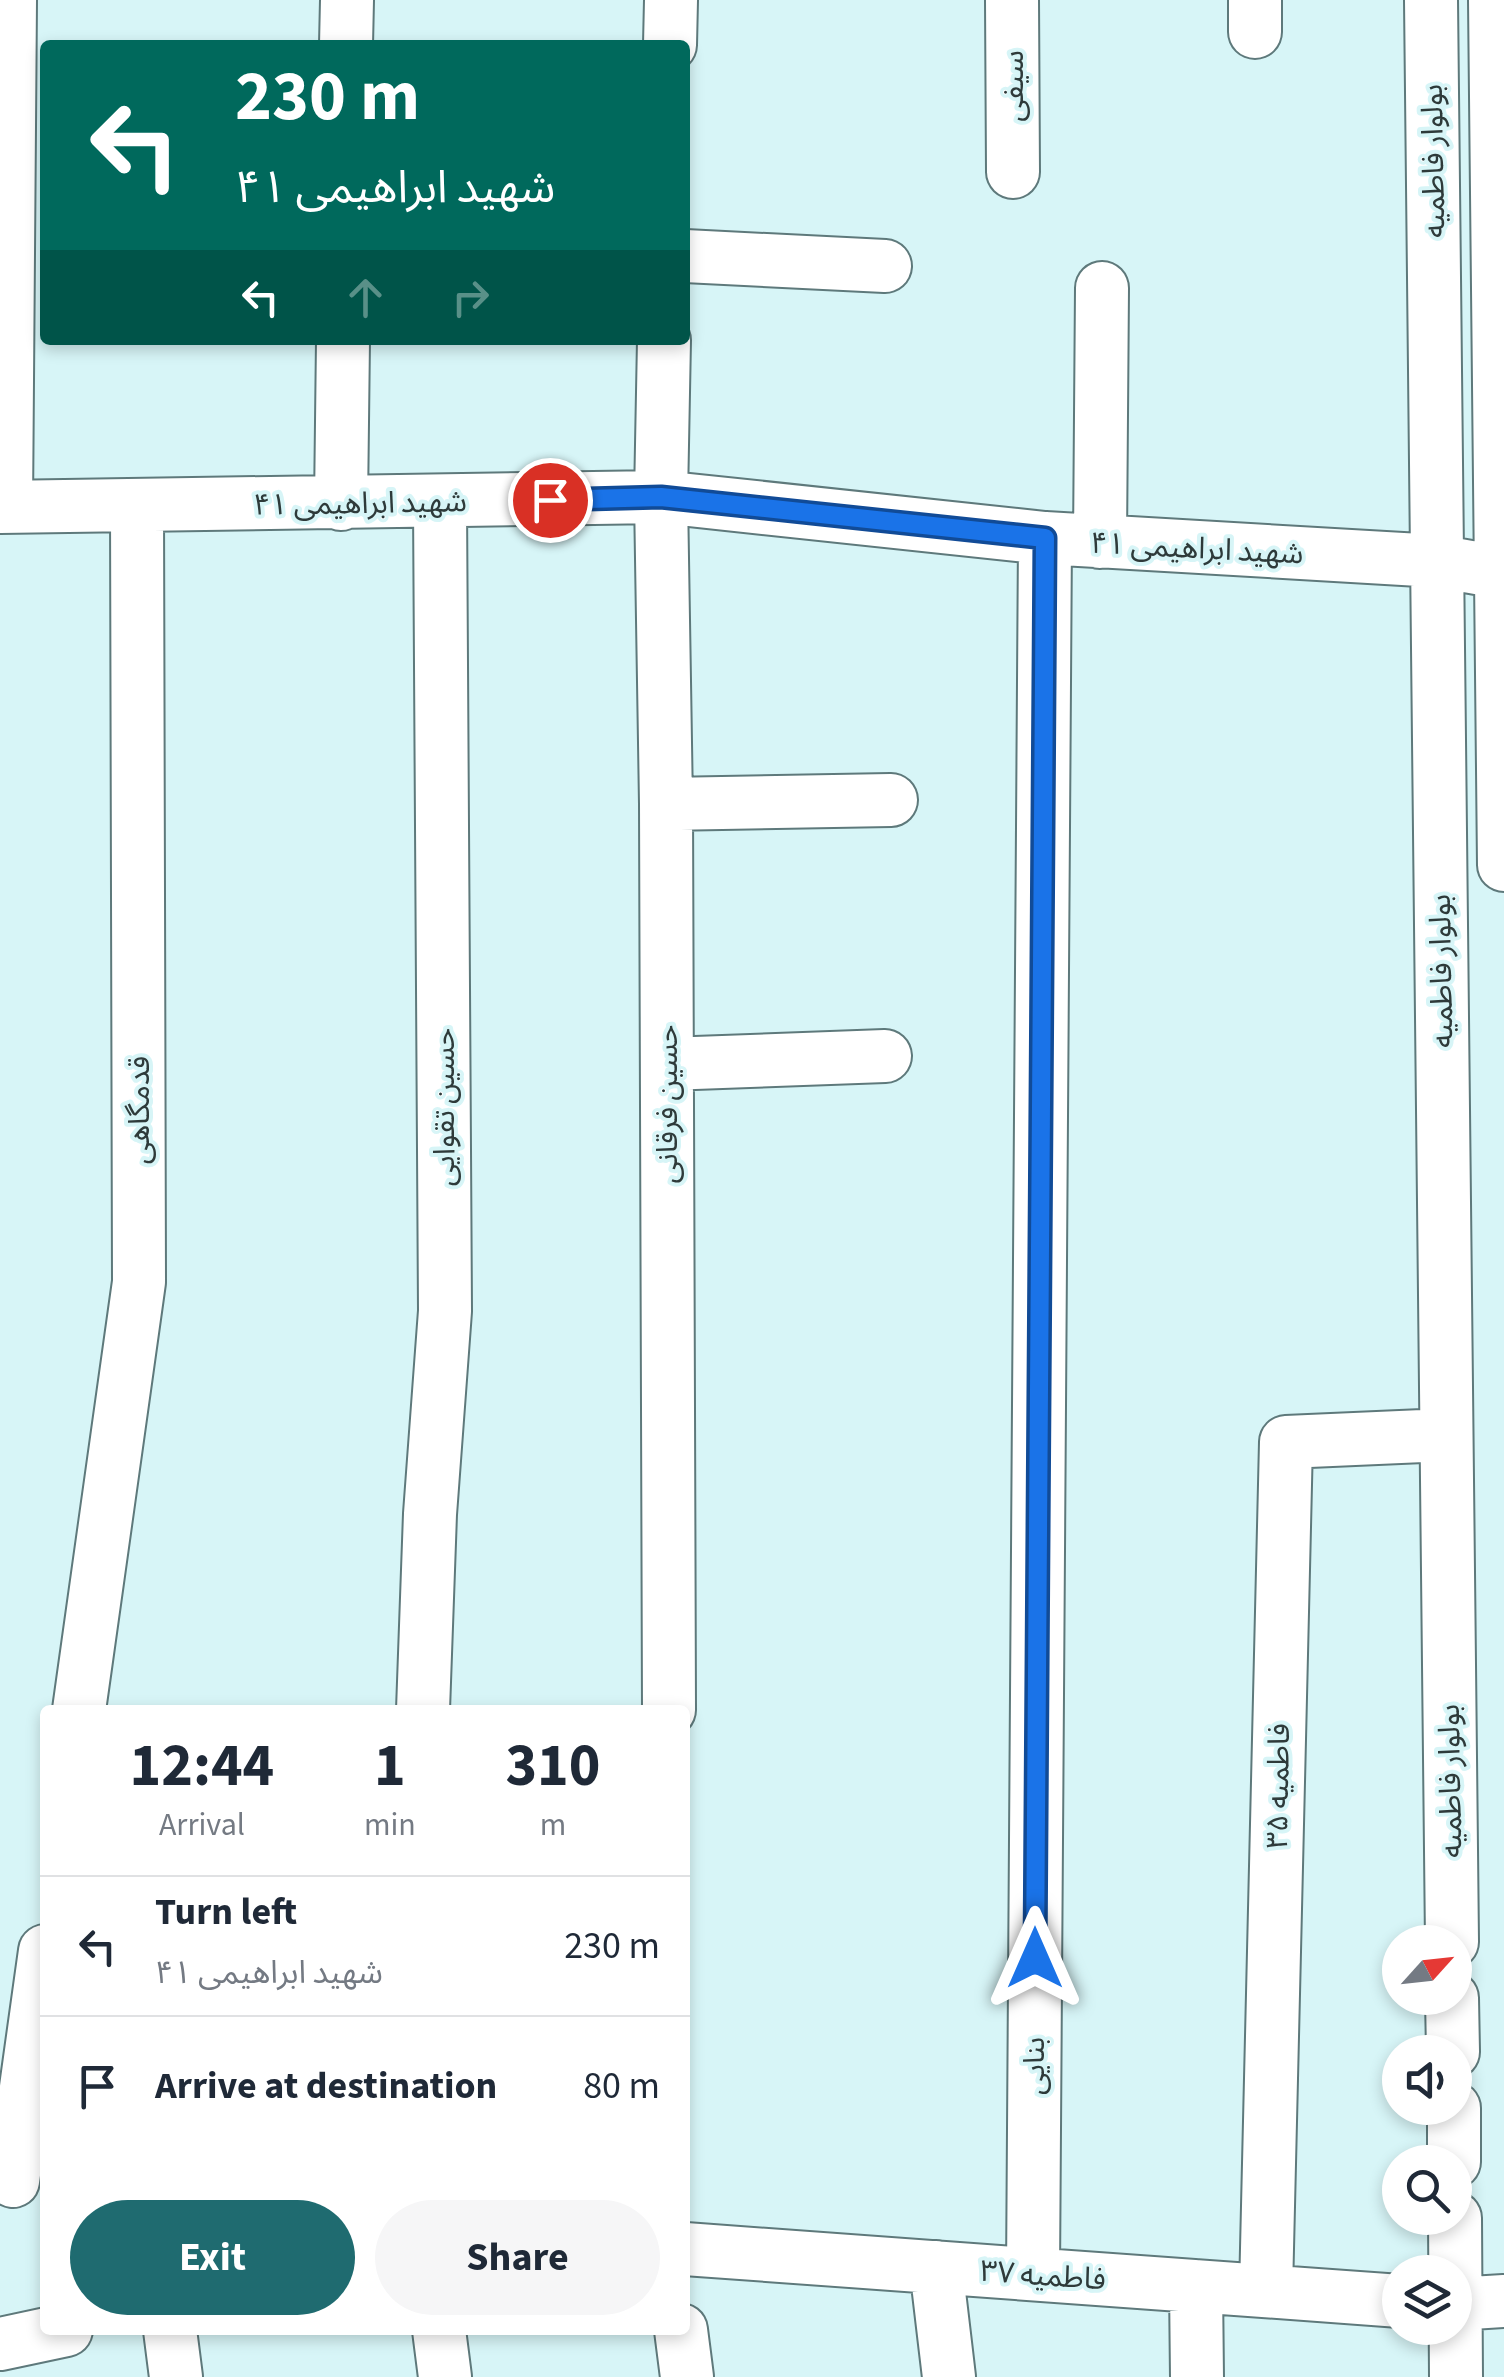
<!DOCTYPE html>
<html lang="en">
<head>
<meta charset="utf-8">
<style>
	:root { --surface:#fff; --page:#f6f6f7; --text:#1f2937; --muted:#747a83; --line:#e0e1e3; --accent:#1f6b70 }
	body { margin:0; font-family:"Source Sans 3","Noto Sans Arabic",sans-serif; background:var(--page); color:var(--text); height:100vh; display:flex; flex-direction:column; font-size:38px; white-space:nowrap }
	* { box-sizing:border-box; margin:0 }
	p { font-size:32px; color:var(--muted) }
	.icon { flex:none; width:55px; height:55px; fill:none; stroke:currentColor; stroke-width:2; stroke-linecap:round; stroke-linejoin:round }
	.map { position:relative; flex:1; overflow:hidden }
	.sheet { position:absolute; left:40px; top:1705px; width:650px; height:630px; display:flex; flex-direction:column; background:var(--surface); border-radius:10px; box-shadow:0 5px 15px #0003 }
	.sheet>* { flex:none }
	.guide { position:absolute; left:40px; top:40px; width:650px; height:305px; border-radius:10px; box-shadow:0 5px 15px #0003; background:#00695c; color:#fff; overflow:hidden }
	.needle { width:65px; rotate:63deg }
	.controls { position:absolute; left:1382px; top:1925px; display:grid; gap:20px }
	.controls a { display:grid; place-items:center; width:90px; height:90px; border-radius:50%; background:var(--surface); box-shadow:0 5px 15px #0003; font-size:50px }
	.pin { position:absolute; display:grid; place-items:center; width:85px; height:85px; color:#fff; margin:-42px; border:5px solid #fff; border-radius:50%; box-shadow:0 2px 10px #0007 }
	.me { position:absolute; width:110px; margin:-55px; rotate:0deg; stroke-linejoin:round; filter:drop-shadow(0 0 8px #0008) }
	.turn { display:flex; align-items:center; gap:35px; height:210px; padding:0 30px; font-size:45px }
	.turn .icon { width:130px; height:130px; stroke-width:2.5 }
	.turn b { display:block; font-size:70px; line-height:85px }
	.lanes { display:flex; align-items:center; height:95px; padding:0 30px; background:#0003; justify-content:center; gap:50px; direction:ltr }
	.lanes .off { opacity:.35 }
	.eta { display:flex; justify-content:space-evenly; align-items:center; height:170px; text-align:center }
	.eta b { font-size:60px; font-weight:700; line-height:70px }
	.primary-button { display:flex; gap:20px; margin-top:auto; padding:20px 30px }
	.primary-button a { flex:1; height:115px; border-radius:60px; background:var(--accent); color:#fff; font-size:40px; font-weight:700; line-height:115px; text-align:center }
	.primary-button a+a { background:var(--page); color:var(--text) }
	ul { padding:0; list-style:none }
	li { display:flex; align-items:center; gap:30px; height:140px; padding:0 30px; border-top:2px solid var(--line) }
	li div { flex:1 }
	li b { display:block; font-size:38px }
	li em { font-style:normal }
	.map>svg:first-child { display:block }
</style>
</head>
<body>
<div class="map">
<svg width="1504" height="2377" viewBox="0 0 1504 2377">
	<rect width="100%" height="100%" fill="#d7f5f7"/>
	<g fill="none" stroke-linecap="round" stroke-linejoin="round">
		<!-- minor casing -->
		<g stroke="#5e797b" stroke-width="56">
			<path id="minor" d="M1012,0L1013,172
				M1255,0V32
				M1431,0L1452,1942
				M1495,0L1504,865
				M346,45L347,0
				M670,45L671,0
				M685,256L885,266
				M664,340L661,497L666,804L669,1710
				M341,504L343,340
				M0,507L661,497L1045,538L1437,561L1504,573
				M6,507L10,0
				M1100,542L1102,288
				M666,804L891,800
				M667,1064L885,1056
				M79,1710L139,1282L137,506
				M423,1710L430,1514L445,1311L440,503
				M1452,1998L1453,2052
				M1454,2108V2162
				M13,2181L45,1951
				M1455,2218L1456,2377
				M685,2249L1400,2301
				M936,2267L949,2377
				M1033,2274L1045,538
				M1196,2286L1197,2377
				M1266,2291L1286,1442L1446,1435
				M1455,2304L1504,2301
				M170,2330L176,2377
				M439,2330L445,2377
				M681,2330L687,2377
				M0,2344L66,2330"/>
		</g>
		<!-- minor -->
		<use href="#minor" stroke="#fff" stroke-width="52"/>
	</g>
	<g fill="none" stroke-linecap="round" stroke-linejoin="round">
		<!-- route casing -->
		<g stroke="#114b97" stroke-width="25">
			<path id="route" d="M550,500L661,497L1045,538L1035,1958"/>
		</g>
		<!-- route -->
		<use href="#route" stroke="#1a73e8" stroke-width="18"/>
	</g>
	<g text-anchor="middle" stroke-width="8" stroke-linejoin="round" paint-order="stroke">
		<!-- street labels -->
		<g font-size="30" fill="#2e3a3a" stroke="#d7f5f7">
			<text transform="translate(1013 86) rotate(-90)" y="10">سیفی</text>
			<text transform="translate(1433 161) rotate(-91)" y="10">بولوار فاطمیه</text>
			<text transform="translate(360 503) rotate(-1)" y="10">شهید ابراهیمی ۴۱</text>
			<text transform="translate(1197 548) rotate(3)" y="10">شهید ابراهیمی ۴۱</text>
			<text transform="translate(1441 971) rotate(-91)" y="10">بولوار فاطمیه</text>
			<text transform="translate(667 1104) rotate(-90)" y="10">حسین فرقانی</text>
			<text transform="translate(444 1107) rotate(-90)" y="10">حسین تقوایی</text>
			<text transform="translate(139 1110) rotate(-90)" y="10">قدمگاهی</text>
			<text transform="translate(1450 1781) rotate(-91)" y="10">بولوار فاطمیه</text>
			<text transform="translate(1278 1786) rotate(-89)" y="10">فاطمیه ۳۵</text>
			<text transform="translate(1034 2066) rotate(-90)" y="10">بنایی</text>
			<text transform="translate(1043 2275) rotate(4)" y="10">فاطمیه ۳۷</text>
		</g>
	</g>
</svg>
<div class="controls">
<a><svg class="needle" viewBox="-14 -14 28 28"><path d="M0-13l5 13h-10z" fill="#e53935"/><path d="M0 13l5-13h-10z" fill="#747a83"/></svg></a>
<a><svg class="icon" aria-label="sound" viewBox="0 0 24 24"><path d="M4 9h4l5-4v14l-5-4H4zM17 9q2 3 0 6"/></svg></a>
<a><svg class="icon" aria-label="search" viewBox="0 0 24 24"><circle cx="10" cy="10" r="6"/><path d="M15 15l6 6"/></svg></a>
<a><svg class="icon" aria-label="layers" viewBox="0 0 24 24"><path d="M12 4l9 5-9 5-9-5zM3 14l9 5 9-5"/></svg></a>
</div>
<div class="pin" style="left:550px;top:500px;background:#d93025"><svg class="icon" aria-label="arrive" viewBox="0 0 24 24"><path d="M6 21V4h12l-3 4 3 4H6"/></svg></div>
<svg class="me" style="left:1035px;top:1958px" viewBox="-20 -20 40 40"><path d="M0-17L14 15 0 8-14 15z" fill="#1a73e8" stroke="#fff" stroke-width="4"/></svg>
<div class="guide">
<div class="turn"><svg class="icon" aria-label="left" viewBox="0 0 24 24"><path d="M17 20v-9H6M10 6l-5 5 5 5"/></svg><div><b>230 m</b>شهید ابراهیمی ۴۱</div></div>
<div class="lanes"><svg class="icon" aria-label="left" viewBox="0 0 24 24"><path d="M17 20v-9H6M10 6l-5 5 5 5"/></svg><svg class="icon off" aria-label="ahead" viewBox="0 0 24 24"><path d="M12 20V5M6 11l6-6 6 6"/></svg><svg class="icon off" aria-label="right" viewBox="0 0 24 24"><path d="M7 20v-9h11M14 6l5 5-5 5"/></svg></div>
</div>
<section class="sheet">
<div class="eta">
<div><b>12:44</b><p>Arrival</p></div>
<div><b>1</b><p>min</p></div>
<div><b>310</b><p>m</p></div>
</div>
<ul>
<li><svg class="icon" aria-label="left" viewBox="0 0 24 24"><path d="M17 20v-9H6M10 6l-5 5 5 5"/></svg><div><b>Turn left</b><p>شهید ابراهیمی ۴۱</p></div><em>230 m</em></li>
<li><svg class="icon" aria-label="arrive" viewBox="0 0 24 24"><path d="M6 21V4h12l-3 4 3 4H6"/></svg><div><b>Arrive at destination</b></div><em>80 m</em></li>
</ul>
<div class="primary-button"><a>Exit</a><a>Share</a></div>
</section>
</div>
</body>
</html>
